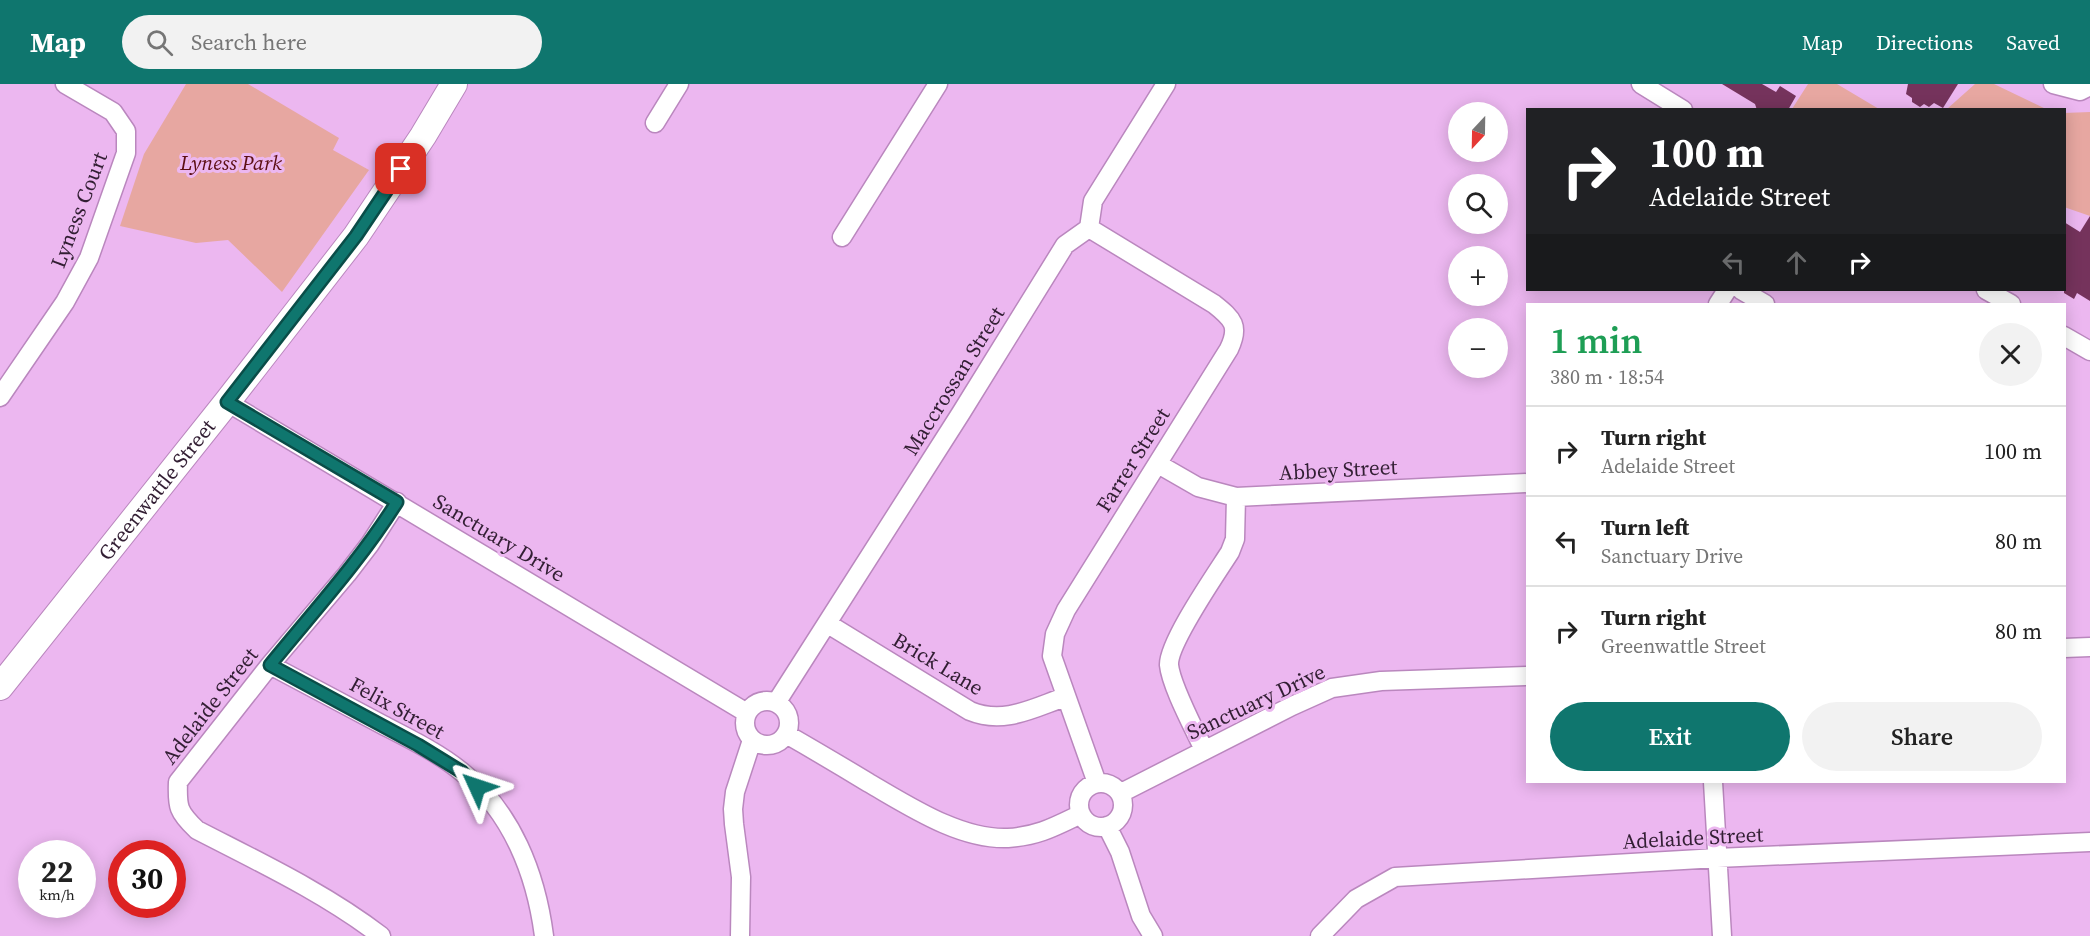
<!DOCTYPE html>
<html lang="en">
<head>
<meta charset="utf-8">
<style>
	:root { --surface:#fff; --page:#f2f2f2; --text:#222; --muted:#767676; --line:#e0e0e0; --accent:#0f766e }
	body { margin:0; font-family:"Source Serif 4",serif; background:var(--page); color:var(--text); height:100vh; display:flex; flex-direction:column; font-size:22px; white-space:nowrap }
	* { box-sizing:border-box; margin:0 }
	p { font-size:20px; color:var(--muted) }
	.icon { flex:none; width:33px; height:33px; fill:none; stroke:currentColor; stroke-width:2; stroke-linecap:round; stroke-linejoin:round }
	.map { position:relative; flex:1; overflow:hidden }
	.side { position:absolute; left:1526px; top:219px; width:540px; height:480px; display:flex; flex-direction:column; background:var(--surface); border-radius:0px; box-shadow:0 3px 15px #0003 }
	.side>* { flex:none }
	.guide { position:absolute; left:1526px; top:24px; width:540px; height:183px; border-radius:0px; box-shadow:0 3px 15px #0003; background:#202124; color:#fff; overflow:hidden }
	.needle { width:39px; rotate:202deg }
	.buttons { position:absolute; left:1448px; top:18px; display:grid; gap:12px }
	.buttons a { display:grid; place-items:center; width:60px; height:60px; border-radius:50%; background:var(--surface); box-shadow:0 3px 15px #0003; font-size:30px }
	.speed { position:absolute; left:18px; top:756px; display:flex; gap:12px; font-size:30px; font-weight:700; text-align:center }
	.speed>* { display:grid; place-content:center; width:78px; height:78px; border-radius:50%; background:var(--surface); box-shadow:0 3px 15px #0003; line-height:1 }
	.speed small { font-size:15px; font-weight:400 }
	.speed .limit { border:9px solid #d22; background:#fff; color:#111 }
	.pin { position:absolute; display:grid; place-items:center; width:51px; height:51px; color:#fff; margin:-26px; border-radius:12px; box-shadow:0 3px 9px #0006 }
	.me { position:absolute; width:66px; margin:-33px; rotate:312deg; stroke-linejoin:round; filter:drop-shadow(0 0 4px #0008) }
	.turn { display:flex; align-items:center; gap:21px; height:126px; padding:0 24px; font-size:27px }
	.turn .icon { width:78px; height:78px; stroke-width:2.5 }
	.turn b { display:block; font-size:42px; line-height:51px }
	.lanes { display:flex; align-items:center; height:57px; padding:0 24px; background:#0003; justify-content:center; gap:30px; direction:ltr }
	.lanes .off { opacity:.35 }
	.round { display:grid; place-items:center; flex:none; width:63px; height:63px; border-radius:32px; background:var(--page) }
	.head { display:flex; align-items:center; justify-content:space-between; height:102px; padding:0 24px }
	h1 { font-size:36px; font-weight:600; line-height:45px; color:#1e9e55 }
	.cta { display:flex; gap:12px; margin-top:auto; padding:12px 24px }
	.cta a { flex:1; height:69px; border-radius:36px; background:var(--accent); color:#fff; font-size:24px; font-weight:600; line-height:69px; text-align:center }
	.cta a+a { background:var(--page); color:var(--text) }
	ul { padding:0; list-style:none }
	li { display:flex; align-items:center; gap:18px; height:90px; padding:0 24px; border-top:2px solid var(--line) }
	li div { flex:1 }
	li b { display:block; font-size:22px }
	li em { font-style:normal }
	header { display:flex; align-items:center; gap:36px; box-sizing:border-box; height:84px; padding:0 30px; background:var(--accent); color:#fff }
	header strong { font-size:28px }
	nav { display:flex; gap:33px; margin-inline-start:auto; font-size:21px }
	.search { width:420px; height:54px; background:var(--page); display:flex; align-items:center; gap:15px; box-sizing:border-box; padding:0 21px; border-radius:33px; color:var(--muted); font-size:22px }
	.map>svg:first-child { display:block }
</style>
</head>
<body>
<header>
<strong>Map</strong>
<div class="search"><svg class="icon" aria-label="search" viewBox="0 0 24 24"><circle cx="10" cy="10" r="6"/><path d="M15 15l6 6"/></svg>Search here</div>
<nav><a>Map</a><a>Directions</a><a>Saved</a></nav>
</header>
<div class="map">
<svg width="2090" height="852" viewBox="0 0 2090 852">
	<rect width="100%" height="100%" fill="#ecb7f0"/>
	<!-- green -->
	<path fill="#e7a7a1" d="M186,0H248L339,54L333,66L369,86L282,208L228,156L196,159L120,142L144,70Z
		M1808,0H1837L1879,25H1792Z
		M1975,0H1994L2046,25H1947Z
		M2090,28V132L2064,123V29Z"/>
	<!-- building -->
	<path fill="#75335c" d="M1722,0H1762L1776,8L1780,2L1796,12L1788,26H1757L1755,20Z
		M1908,0H1958L1943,24L1934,19L1929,23L1924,20L1920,23L1912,18V14L1906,10Z
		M2090,132V217L2077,209L2074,215L2064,209V138L2080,148Z"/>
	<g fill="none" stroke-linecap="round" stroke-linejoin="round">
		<!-- minor casing -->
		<g stroke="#ba87be" stroke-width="21">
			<path id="minor" d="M1641,0L1683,26
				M2053,0L2080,7L2090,2
				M655,39L679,0
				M1089,144L1214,220C1233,235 1240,242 1229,265L1066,526L1055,550L1052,572L1097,699
				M842,153L938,0
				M1741,206L1765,220
				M1986,206L2011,220
				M1718,220L1727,206
				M2064,252L2090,267
				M0,313L65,218L89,174L126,69V47L113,28L65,0
				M227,318L747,629
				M1158,380L1198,403L1236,413L1527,399
				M828,540L970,627C1004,641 1033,624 1065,613
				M2064,564L2090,563
				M270,581C308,601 346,621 383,641C410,655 439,669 462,688C512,728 536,790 544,852
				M745 639a22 22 0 1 1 44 0a22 22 0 1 1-44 0Z
				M776,619L961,329L1065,161L1089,144L1093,117L1166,0
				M786,650C814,666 841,682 869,699C909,722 960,756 1008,754C1038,752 1054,743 1081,730
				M1204,666C1195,646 1171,602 1169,581C1168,559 1216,490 1230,468L1235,455L1236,413
				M1713,698L1722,852
				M1079 721a22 22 0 1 1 44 0a22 22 0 1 1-44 0Z
				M1121,709L1292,622L1332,604L1381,597L1527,592
				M1107,742L1120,768L1141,832L1153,852
				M381,852C325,809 259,778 197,746C178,728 177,723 178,698L270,581L347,490L370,460L397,418
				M740,852L741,793L734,740L733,725L735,708L752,656
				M1320,852L1356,815L1395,793L1717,774L2090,758"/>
		</g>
		<!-- secondary casing -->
		<g stroke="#ba87be" stroke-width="28">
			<g id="secondary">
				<path id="s1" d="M0,603L227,318L356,152L423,52L454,0"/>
			</g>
		</g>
		<!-- minor -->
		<use href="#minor" stroke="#fff" stroke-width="18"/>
		<!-- secondary -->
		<use href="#secondary" stroke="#fff" stroke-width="26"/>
	</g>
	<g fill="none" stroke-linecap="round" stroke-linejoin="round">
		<!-- route casing -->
		<g stroke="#0a4d48" stroke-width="15">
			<path id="route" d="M401,85L356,152L227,318L397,418C360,477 314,527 270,581L418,661L462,688L477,703"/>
		</g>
		<!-- route -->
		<use href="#route" stroke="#0f766e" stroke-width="10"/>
	</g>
	<g text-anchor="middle" stroke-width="6" stroke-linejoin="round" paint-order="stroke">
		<!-- park labels -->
		<g font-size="21" font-style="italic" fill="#5b0e12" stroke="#ecb7f0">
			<text x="231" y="86">Lyness Park</text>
		</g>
		<!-- street labels -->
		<g font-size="21" fill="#321e33" stroke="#ecb7f0">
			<text transform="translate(79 126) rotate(-69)" y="7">Lyness Court</text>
			<text transform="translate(954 297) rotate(-58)" y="7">Maccrossan Street</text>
			<text transform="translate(1133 376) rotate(-58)" y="7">Farrer Street</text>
			<text transform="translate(1338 386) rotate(-3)" y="7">Abbey Street</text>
			<text dy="7" stroke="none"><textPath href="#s1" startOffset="252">Greenwattle Street</textPath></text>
			<text transform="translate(499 454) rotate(31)" y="7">Sanctuary Drive</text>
			<text transform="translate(938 580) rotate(31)" y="7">Brick Lane</text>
			<text transform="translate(1256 618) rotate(-25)" y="7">Sanctuary Drive</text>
			<text transform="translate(210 622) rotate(-52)" y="7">Adelaide Street</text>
			<text transform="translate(397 624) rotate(29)" y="7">Felix Street</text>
			<text transform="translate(1693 754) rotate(-3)" y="7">Adelaide Street</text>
		</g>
	</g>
</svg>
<div class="buttons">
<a><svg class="needle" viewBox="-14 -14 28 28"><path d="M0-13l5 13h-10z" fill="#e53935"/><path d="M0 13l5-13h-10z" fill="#767676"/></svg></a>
<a><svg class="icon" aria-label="search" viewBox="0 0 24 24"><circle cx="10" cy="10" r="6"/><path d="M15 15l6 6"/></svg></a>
<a>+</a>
<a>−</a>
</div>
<div class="speed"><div>22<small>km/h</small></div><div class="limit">30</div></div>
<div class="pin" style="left:401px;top:85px;background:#d93025"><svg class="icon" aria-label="arrive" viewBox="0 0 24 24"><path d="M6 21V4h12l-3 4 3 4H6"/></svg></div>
<svg class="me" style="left:477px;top:703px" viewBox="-20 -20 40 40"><path d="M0-17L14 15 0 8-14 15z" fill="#0f766e" stroke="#fff" stroke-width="4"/></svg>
<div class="guide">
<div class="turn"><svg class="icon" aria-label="right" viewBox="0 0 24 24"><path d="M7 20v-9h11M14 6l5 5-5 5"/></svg><div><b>100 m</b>Adelaide Street</div></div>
<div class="lanes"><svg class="icon off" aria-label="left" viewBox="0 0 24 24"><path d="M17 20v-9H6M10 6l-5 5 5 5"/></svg><svg class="icon off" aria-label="ahead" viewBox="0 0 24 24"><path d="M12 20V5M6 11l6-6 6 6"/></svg><svg class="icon" aria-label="right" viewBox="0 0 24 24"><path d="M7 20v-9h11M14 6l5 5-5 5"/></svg></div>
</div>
<section class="side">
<div class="head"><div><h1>1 min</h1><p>380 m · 18:54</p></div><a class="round"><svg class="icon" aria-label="close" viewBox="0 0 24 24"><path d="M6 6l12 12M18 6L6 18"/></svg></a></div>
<ul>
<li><svg class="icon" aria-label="right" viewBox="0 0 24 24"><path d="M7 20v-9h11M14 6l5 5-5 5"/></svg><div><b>Turn right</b><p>Adelaide Street</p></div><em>100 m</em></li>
<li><svg class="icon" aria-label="left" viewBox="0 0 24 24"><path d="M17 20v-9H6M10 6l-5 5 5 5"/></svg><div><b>Turn left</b><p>Sanctuary Drive</p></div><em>80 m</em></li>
<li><svg class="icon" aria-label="right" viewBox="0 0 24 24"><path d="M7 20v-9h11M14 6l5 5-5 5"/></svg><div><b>Turn right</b><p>Greenwattle Street</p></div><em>80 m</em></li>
</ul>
<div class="cta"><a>Exit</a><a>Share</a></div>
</section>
</div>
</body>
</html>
